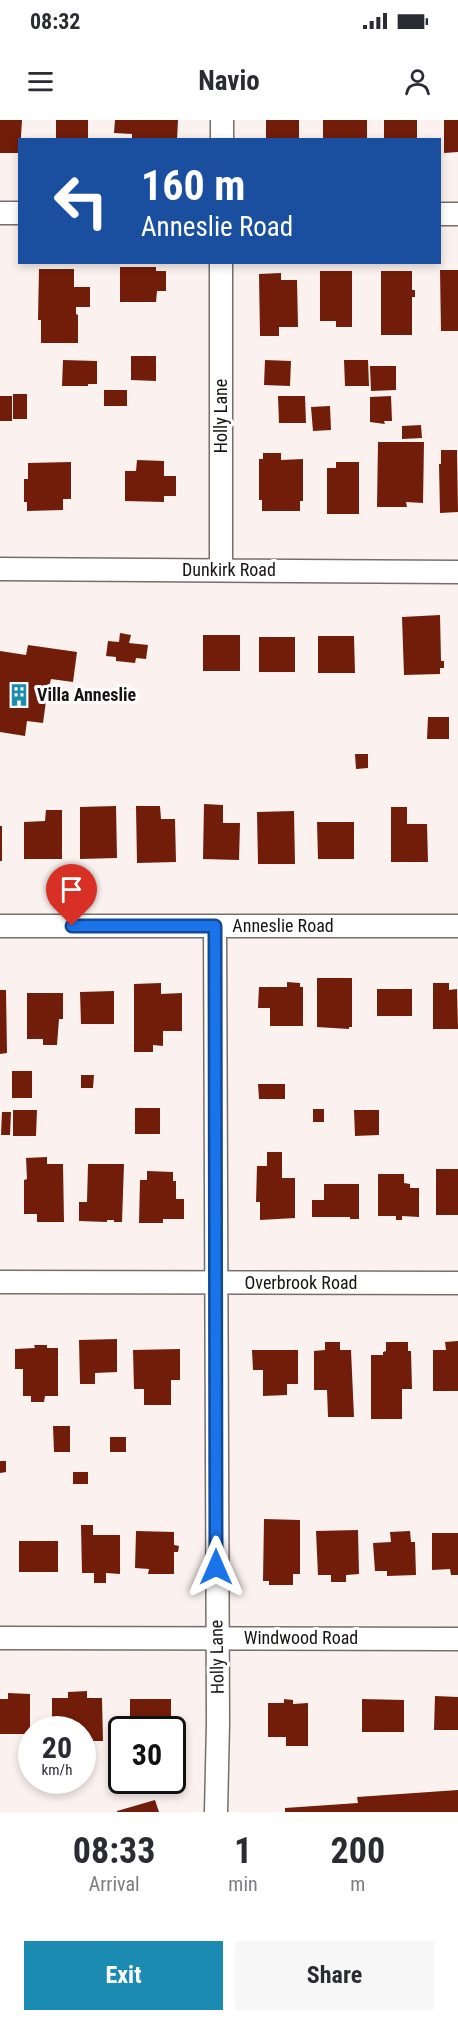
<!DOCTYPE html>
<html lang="en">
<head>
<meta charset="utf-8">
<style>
	:root { --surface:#fff; --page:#f7f7f7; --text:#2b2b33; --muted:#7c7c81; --accent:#1c8bb1 }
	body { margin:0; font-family:"Roboto Condensed",sans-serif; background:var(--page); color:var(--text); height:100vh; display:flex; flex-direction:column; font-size:22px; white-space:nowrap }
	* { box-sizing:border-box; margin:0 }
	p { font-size:20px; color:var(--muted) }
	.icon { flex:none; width:33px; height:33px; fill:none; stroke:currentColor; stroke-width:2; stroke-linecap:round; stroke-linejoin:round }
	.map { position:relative; height:1692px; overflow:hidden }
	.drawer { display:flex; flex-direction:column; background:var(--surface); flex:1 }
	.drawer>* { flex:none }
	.guide { position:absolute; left:18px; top:18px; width:423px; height:126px; border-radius:0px; box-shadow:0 3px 9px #0003; background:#1a4fa0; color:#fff; overflow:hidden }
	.speed { position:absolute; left:18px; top:1596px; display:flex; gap:12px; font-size:30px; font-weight:700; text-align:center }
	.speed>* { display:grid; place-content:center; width:78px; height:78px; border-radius:50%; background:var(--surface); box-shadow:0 3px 9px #0003; line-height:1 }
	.speed small { font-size:15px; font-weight:400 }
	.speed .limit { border:3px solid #111; border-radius:9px; background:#fff; color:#111 }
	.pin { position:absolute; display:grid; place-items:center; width:51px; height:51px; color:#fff; margin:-62px -26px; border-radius:50% 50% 50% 0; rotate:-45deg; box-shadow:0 0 6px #0007 }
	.pin .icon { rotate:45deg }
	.me { position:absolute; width:66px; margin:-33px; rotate:0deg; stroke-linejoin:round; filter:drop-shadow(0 0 4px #0008) }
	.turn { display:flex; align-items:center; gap:21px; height:126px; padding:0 24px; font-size:27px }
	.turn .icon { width:78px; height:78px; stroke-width:2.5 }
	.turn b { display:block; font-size:42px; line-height:51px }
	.eta { display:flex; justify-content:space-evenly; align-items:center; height:102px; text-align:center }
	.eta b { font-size:36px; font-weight:700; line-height:42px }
	.button { display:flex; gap:12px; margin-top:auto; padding:12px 24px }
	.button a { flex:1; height:69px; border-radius:0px; background:var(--accent); color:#fff; font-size:24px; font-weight:700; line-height:69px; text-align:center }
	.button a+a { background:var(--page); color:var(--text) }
	.status { display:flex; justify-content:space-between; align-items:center; height:42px; padding:0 30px; background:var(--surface); direction:ltr }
	.status svg { height:16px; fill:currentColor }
	header { display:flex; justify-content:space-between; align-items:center; height:78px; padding:0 24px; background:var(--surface); font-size:27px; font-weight:700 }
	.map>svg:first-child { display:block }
</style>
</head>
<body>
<div class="status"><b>08:32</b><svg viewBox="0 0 49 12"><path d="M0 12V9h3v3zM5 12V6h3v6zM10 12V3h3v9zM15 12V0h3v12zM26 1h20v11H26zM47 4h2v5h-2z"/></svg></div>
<header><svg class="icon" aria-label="menu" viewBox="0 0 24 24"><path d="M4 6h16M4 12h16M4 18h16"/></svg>Navio<svg class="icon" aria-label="person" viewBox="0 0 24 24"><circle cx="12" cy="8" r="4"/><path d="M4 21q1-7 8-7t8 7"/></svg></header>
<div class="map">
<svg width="458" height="1692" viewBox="0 0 458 1692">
	<rect width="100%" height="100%" fill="#fbf2ef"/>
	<!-- building -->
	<path fill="#721c0a" d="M0,0H22L20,33H0Z
		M56,0H88V20H56Z
		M115,0H178L177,20H132V14L114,13Z
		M266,0H299V20H266Z
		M323,0H367V20H323Z
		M384,0H417V20H384Z
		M444,0H458V32L444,33Z
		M120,147H156V151H166V171H157L156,182H120Z
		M39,149H74V167H90V187H76V194L78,195V223H41V200H38Z
		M440,150H458V211H441Z
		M320,151H352V207H336V201H320Z
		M381,151H412V170H415V177H412V215H381Z
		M281,153V160H297L298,207H279V216H260L259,154Z
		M131,236H156V261L131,260Z
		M63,240L97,241V264H88V266H62Z
		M265,240L291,241L290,266L264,265Z
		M344,240H368L369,266H345Z
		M370,246H396V270L371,271Z
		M104,270H127V286H104Z
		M13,274H27V299H13Z
		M0,276H12V301H0Z
		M278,276H305L306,303H279Z
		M391,276L392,301H384L385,304L370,302V277Z
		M330,286L331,310L313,311L311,287Z
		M421,305L422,318L402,319V306Z
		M378,322H424L423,383L406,382L407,387H377Z
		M441,330H457L458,392L440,393L439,344H441Z
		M263,333H281V340L303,339V381H300V391H262V380H259V339H263Z
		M137,340L164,341V356H176V376H164V382L125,381V351H136Z
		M71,342V379H63V390L27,391V382H24V359H28V343Z
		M336,342H359V394H327V348H336Z
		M440,495L441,541H444V548H440V554L404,555L402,497Z
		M120,513L131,515L129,523L148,525L146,539L136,538L135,543L116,541V537L106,536L108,521L119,522Z
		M203,515H240V551H203Z
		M318,516H354L355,553H318Z
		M259,517H295V552H259Z
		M28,525L77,532L73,562L51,559L49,567L36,566L35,569H38L37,580L46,581L43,603L27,601L25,616L0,612V531L26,535Z
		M428,597H449V619H427Z
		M355,634H368V648L356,649Z
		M204,684L223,685V703H240L239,740L203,739Z
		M116,686L117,738L80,739V687Z
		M136,686H160L161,699H175L176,742L137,743Z
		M391,687H407V704H427L428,742H391Z
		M46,690H62V739H24V702L45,701Z
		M294,691L295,744H258L257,692Z
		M317,702H354V739H318Z
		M0,706H2V741H0Z
		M317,858H352V907H349V909L317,907Z
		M287,862L300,863V867H303V906H270V888H258L259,867H287Z
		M161,863V874L182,873V911H163V926L153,925V932H134V864Z
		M433,863H449V870L457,869L458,909H433Z
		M377,869H412V896H377Z
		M0,870H6L7,933L0,934Z
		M114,871V904H81L80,872Z
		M27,873H63V899H59L57,925H43V919H27Z
		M12,951H32V978H12Z
		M81,955H94L93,968H81Z
		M258,964H285V979H259Z
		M135,988H160V1014H135Z
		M313,989H324V1002H313Z
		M13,990H37L36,1016H13Z
		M354,990H379V1015L355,1016Z
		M2,992H11L10,1015H1Z
		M267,1032H282V1058H295V1098L260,1100V1082H256L257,1046H267Z
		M47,1037V1044H63L64,1102H37V1094H24V1060L27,1059L26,1038Z
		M88,1044H124L122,1102H114V1100H107V1102L79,1101V1082H87Z
		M436,1049H458V1095H436Z
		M147,1051L173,1052V1061H176V1079H184V1099H163V1103H139L140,1060H147Z
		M378,1054H404V1063L410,1064V1068H419V1097L402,1096V1100H396V1096H378Z
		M324,1064H359V1099H350V1097H312V1080H324Z
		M117,1219V1252L95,1253V1264H80L79,1220Z
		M458,1221V1271H433V1230H446L445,1222Z
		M325,1222H340V1230H351L354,1297H328L327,1270H314V1231L325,1230Z
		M386,1222H408V1231H411L412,1269H402V1299H371V1235H383V1232L386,1231Z
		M34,1225H47V1228H58V1276H45L44,1282H31V1276H23V1249H15V1229L35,1228Z
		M180,1229V1260H171V1285H144V1269H134L133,1230Z
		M252,1230H298V1264H287V1275L263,1276V1250H253Z
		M53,1306H70V1332H54Z
		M110,1317H126V1332H110Z
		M0,1341H6V1352L0,1353Z
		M73,1352H88V1364H73Z
		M264,1399L300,1400V1454H293V1465H269V1461H263Z
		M81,1405H93V1415H120V1454L106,1453V1463H94V1453H82Z
		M358,1410L359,1454L346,1455V1462H331V1455H318L316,1411Z
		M136,1411L174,1412V1425L179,1426L178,1432H174V1454H148L149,1449L135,1448Z
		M410,1411L411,1422H415L416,1455L387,1456V1451H375L373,1423L391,1422L390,1412Z
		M432,1413H458V1455H451L450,1449L432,1450Z
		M19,1421H58V1452H19Z
		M87,1571V1578H102L103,1621H82V1610H52V1578H68V1572Z
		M8,1573L30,1574V1614H0V1579H8Z
		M435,1576L458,1577V1610H434Z
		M130,1579H171V1610L130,1609Z
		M284,1579L293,1580V1584L308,1583V1626H286V1617H268V1583H284Z
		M362,1579L404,1580V1612H362Z
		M458,1670V1692H285V1688L358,1683L357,1677Z
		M155,1680L159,1692H117V1691Z"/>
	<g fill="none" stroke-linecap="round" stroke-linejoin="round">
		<!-- street casing -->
		<g stroke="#766e6c" stroke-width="25">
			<path id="street" d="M222,20V0
				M0,93H20
				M440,94H458
				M0,449L458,452
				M221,450V142
				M0,806H458
				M215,806L218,1603L216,1692
				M0,1162L458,1163
				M0,1518L458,1519"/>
		</g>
		<!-- street -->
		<use href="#street" stroke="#fff" stroke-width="22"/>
	</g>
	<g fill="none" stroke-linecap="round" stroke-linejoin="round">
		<!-- route casing -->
		<g stroke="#114b97" stroke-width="15">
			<path id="route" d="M72,806H215L216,1447"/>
		</g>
		<!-- route -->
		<use href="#route" stroke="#1a73e8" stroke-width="10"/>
	</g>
	<!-- icons -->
	<defs>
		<g id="building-bare" transform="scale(1.8)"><path d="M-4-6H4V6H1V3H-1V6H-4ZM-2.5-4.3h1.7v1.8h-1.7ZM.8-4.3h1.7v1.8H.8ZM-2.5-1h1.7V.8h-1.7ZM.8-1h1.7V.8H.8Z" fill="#1c8bb1" stroke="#fff" stroke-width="2.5" paint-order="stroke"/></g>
	</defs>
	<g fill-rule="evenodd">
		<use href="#building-bare" x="19" y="575"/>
	</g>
	<g text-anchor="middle" stroke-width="6" stroke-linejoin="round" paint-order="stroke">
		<!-- street labels -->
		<g font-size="18" fill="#171413" stroke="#fff">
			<text transform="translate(221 296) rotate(-90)" y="6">Holly Lane</text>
			<text x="229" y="456">Dunkirk Road</text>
			<text x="283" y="812">Anneslie Road</text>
			<text x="301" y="1169">Overbrook Road</text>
			<text x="301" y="1524">Windwood Road</text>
			<text transform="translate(217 1537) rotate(-91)" y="6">Holly Lane</text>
		</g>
		<!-- poi labels -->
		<g font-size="18" font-weight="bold" fill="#171413" stroke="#fff" text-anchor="start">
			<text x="37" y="581">Villa Anneslie</text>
		</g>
	</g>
</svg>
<div class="speed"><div>20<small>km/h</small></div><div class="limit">30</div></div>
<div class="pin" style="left:72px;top:806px;background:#d93025"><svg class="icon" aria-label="arrive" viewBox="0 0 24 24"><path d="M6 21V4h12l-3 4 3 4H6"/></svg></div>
<svg class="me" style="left:216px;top:1447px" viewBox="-20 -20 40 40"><path d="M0-17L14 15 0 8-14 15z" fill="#1a73e8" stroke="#fff" stroke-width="4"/></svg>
<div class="guide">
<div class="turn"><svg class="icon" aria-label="left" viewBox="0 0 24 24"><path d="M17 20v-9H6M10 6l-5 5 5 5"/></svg><div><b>160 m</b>Anneslie Road</div></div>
</div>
</div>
<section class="drawer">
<div class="eta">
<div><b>08:33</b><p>Arrival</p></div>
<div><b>1</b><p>min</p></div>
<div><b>200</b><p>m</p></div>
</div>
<div class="button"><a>Exit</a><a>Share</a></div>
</section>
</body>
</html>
